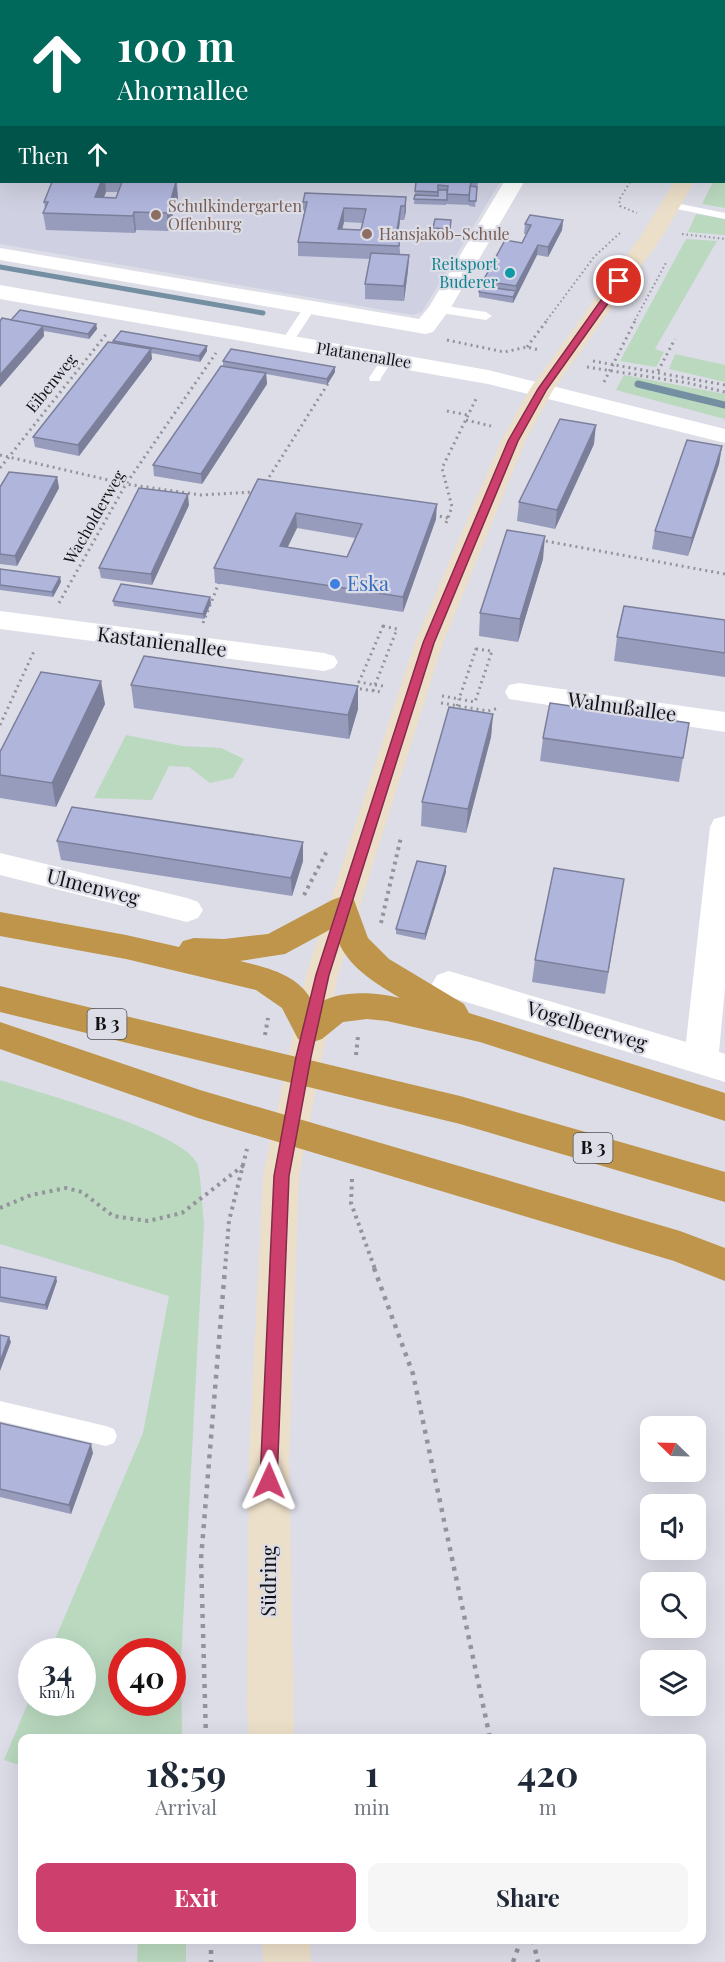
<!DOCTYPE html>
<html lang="en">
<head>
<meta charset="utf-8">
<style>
	:root { --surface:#fff; --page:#f6f6f7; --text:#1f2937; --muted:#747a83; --accent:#cd406e }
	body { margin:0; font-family:"Playfair Display",serif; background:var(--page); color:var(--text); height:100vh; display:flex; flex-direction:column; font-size:22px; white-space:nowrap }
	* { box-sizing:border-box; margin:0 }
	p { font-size:20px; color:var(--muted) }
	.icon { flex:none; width:33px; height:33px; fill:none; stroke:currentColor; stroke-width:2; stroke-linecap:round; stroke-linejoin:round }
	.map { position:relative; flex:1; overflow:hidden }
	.drawer { position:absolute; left:18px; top:1734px; width:688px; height:210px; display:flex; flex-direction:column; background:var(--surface); border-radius:12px; box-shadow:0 6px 24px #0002 }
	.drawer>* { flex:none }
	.top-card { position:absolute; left:0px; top:0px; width:726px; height:183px; box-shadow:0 6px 24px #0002; background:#00695c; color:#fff; overflow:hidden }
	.needle { width:39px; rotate:293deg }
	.controls { position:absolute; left:640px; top:1416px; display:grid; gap:12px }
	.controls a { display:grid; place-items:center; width:66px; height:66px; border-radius:12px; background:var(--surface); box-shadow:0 6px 24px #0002; font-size:30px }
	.speed { position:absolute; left:18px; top:1638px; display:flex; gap:12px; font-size:30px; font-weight:700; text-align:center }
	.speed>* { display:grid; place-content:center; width:78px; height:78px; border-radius:50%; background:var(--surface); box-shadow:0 6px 24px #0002; line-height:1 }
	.speed small { font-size:15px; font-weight:400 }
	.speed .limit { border:9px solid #d22; background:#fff; color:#111 }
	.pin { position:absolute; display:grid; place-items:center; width:51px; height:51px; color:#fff; margin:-26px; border:3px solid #fff; border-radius:50%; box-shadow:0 2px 6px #0007 }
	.me { position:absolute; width:66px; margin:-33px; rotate:1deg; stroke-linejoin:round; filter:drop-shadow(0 0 4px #0008) }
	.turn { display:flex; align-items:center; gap:21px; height:126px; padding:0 18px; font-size:27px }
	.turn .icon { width:78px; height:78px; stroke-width:2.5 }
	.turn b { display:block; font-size:42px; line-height:51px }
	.then { display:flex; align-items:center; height:57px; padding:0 18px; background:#0003; gap:12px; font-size:22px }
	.eta { display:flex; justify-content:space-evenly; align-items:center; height:102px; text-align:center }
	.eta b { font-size:36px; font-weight:700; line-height:42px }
	.action { display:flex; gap:12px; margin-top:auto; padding:12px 18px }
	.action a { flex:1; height:69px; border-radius:12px; background:var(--accent); color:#fff; font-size:24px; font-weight:700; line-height:69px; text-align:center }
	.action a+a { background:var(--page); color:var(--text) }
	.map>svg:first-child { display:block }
</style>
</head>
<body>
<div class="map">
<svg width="725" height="1962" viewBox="0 0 725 1962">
	<rect width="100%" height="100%" fill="#dcdde7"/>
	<!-- built -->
	<path fill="#cfd1e2" d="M0,155L2,182H500L422,312L413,315L0,244Z"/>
	<!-- green -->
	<path fill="#bad9bf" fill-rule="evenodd" d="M0,0H353L397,1L28,2Z
		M445,0H725V10L724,2Z
		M725,156V208L702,204L713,182H724Z
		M696,214L725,219V235L688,232Z
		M686,239L717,241L655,349L664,352L656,367L620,361Z
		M675,354L725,365V382L669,369Z
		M624,375L725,394V419L616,390Z
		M126,735L182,746L221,748L244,759L233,778L210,783L189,767L169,766L152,800L94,798Z
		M0,1080C37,1092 181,1131 197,1163C201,1172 202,1209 204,1222L181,1661L182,1738H22V1766L4,1760L31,1696L32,1702H82V1652L50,1651L143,1433L169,1296L0,1244ZM122,1652H172V1702H122Z
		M138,1940H186V1962H137Z"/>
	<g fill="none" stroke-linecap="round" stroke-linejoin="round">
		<!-- stream-far1 -->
		<path stroke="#738fa1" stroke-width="5" d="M0,267L263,313"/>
		<!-- stream -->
		<path stroke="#738fa1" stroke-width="7" d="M638,384L725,405"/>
		<!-- path-far3 -->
		<path stroke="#93949b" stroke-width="2" stroke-dasharray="1.5 3" stroke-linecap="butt" d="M388,0L433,2
			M630,182L619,200L620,206L637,213
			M682,234L725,239
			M547,320L594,257L622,231
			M635,320L667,261"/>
		<!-- path-far2 -->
		<path stroke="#93949b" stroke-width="3" stroke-dasharray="2 4" stroke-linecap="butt" d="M447,340L504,352L527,347L539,350
			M527,347L548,319
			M593,361L725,385
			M587,367L688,383L725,392
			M658,371L675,339
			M604,382L636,319
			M447,411L468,415
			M466,420L491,426
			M0,455L126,484L201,495L253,492
			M0,468L108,332
			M266,482L329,382
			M434,515L448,518
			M446,523L452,507L442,468L477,397
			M540,540L725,574
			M59,603L126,484L216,353
			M203,623L220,580
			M383,626L397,629L375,685L359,682Z
			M476,649L492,651L475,702L459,699Z
			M375,685L384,686
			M354,688L382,692
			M373,691L375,685
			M442,696L459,699
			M441,703L488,711L499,708
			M457,706L459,699
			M0,725L35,649"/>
		<!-- path-far1 -->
		<path stroke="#93949b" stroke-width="4" stroke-dasharray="3 4.5" stroke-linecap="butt" d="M304,895L327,851
			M381,923L401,837
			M265,1035L268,1018
			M356,1055L358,1036
			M352,1179L351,1203L375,1269
			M0,1208L31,1195L66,1188L82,1192L113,1216L148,1221L182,1213L244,1165
			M225,1269L229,1221L247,1149"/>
		<!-- path -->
		<path stroke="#93949b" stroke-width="4.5" stroke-dasharray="4 6" stroke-linecap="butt" d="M374,1268L413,1374L490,1738
			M206,1738L201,1559L225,1268
			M211,1940V1962
			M533,1940L538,1962
			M513,1962L521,1940"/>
		<!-- lane -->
		<path fill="#fff" fill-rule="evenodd" d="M671,202L725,213V219L667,207L665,205Z
			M310,303L316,307L291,345L287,346L283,345L281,342L306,304Z
			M439,305L486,312L492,316L486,320L435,312L433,309Z
			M388,354L394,358L381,378L380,381H370L369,378L384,355Z
			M0,1401L106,1426L114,1429L117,1436L114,1443L106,1446L0,1421Z"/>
		<!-- street -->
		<path fill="#fff" fill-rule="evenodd" d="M504,182H524L450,309L433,332L425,334L0,260V248L419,319L429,307Z
			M0,285L488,370L725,429V443L488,384L0,299Z
			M0,611L324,653L334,656L338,662L334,668L324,671L0,629Z
			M519,683L725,712V732L509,699L505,692L509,685Z
			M725,816V988L719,1052L725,1054V1082L437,993L432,984L437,975L449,971L686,1042L710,827L714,819Z
			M0,853L187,898L198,902L203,910L198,918L187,922L0,875Z"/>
		<!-- secondary -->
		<path fill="#ecdfc9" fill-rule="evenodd" d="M725,94V106L724,107V94Z
			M674,182H694L664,234L553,390L525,441L443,643L338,975L299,1176L289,1459L294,1738H249L247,1708L249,1459L263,1176L306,975L415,643L501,441L530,389L643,233Z
			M262,1940H310L311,1962H263Z"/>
		<!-- highway -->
		<path fill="#be954a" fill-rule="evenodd" d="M343,896L354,900L368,938L389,959L464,1004L469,1013L725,1093V1121L480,1042L387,1021L367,1019L343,1022L322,1039L310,1043L298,1039L282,1008L256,990L126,959L0,936V912L126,935L179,947L183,941L194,938L224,939L268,934L332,900ZM333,928C344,965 369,979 400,998C374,992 337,989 315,1006C300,975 272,969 240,961L285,954Z
			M0,986L460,1096L725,1172V1202L460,1124L0,1012Z
			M0,1022L200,1090L680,1231L725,1248V1281L674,1261L198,1118L0,1049Z"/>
	</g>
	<!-- wall -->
	<path fill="#979cbd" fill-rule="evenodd" d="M52,182H177L178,198L168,231L136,230L135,233L46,230L43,213L45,209L44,202ZM106,192H118L116,198L104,197Z
		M416,182H478L475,207L469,206V205L446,204V205L414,204Z
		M406,197V211L404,220H400L398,236L400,251V255H409L408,270L404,301L365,299V284L370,259L298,256V242L304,216H303V202ZM344,222L363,223L361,230L342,229Z
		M451,220L450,234L433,233V228Z
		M563,220L562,230L548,257L537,255L513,303L479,297V292L482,286L483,281L522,243L526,234H524L525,224Z
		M11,320L96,324L97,329L89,339L44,331V336L0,387Z
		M113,341L207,346V351L200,362L151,353L152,359L79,456L35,447L33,437L113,342Z
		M223,361L335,372L327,385L266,374L267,384L202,484L154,476L153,465L223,366Z
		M594,444L555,529L517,521L519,502Z
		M722,446L719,464L688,556L652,549L655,531Z
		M57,477L59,488L17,566L0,564V487Z
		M258,479L436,519L403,612L215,583L214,568ZM297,528L355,538L347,557L287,547Z
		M189,505L152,585L101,578L99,568Z
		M543,559L518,642L479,636L480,613Z
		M0,569L61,582L53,597L0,590Z
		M113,601L211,603L204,619L114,606Z
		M725,620V677L614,661L617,637Z
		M131,685L358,686V709L349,739L134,708Z
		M105,704L56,807L0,798V752Z
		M493,714L491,737L466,833L421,826L422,802Z
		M543,738L683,758L679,782L540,761Z
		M57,841L303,861L292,896L61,860Z
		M446,866V872L425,940L396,934V929Z
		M624,879L605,994L532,982L535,960Z
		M0,1267L57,1281L47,1310L0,1302Z
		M0,1423L93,1453L71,1514L0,1497Z"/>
	<!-- shaded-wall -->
	<path fill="#7b7f9a" d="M101,182H105L106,192L97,214L95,197Z
		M176,182L178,198L168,231L167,213Z
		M406,197V211L404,220L405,206Z
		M401,206L400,220L397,246L396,236Z
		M344,208V222L339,243L338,229Z
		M134,212L136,230L135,233L133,216Z
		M563,220L562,230L548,257V247Z
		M538,245L537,255L513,303V297L516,291V286Z
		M409,255L408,270L404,301V286Z
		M96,324L97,329L89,339L88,334Z
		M43,326L44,336L0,387V375Z
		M207,346V351L200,362L199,356Z
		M151,349L152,359L79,456L78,445Z
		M335,367V372L327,385V379Z
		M266,373L267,384L202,484L201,474Z
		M596,425L594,444L555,529L557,510Z
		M722,446L719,464L688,556L692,538Z
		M57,477L59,488L17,566L15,556Z
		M188,494L189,505L152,585L151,574Z
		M437,504L436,519L403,612V597Z
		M296,513L297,528L281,561L280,546Z
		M545,536L543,559L518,642L520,619Z
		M60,577L61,582L53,597L52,592Z
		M210,597L211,603L204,619L203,614Z
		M101,681L105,704L56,807L52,783Z
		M358,686V709L349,739L348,715Z
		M493,714L491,737L466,833L468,809Z
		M303,842V861L292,896L291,878Z
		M446,866V872L425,940V934Z
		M56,1277L57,1281L47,1310L45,1305Z
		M9,1337L11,1342L0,1371V1362Z
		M91,1444L93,1453L71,1514L69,1505Z"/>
	<!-- building -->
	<path fill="#b0b5dc" stroke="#7b7f9a" stroke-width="1.5" fill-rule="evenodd" d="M52,182H101L95,197L116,198L122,182H176L167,213L134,212L133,216L43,213L48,202H44Z
		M416,182H477H471L469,195L447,194L448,186L438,185V192L415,191Z
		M470,186L477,187L476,201H469Z
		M438,190H447V200L414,199L415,195L438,196Z
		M305,193L406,197L405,206H401L396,236H400L399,246L298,242L307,202H303ZM344,208L366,209L361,230L338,229Z
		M530,215L563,220L548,247L538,245L516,286L483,281L505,240L522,243L531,225L525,224Z
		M435,219L451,220L450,229L433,228Z
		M371,253L409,255L404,286L365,284Z
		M482,286L516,291L513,297L479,292Z
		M20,310L96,324L88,334L11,320Z
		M2,318L43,326L0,375V321Z
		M121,331L207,346L199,356L113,341Z
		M108,342L151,349L78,445L33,437Z
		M231,349L335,367L327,379L223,361Z
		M221,366L266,373L201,474L153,465Z
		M560,419L596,425L557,510L519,502Z
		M687,440L722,446L692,538L655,531Z
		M9,472L57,477L15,556L0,554V487Z
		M258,479L437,504L403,597L214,568ZM296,513L362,524L347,557L280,546Z
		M139,488L188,494L151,574L99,568Z
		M507,530L545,536L520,619L480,613Z
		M0,569L60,577L52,592L0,585Z
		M121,584L210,597L203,614L113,601Z
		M624,606L725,620V653L617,637Z
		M144,656L358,686L348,715L131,685Z
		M41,672L101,681L52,783L0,775V752Z
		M550,703L689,723L683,758L543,738Z
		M449,707L493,714L468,809L422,802Z
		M72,807L303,842L291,878L57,841Z
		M417,861L446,866L425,934L396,929Z
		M554,868L624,879L608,972L535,960Z
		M0,1267L56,1277L45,1305L0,1297Z
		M0,1335L9,1337L0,1362Z
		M0,1423L91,1444L69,1505L0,1489Z"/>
	<!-- route -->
	<path fill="#cd406e" stroke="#852a48" stroke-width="1.5" d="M616,279L624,281L547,389L518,441L434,643L329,975L311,1057L289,1176L277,1481L275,1487L269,1489L263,1487L260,1481L274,1176L296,1057L316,975L423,643L508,441L538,389Z"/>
	<!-- markers -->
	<g fill="#8d6e63" stroke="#dcdde7" stroke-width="2">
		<circle cx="156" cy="215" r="6"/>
		<circle cx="367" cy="234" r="6"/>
	</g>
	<circle fill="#0f9aa8" stroke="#dcdde7" stroke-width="2" cx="510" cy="273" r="6"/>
	<circle fill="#3f7fe0" stroke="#dcdde7" stroke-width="2" cx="335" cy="584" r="6"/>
	<g text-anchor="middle" stroke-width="4.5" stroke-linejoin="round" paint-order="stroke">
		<!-- far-education labels -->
		<g font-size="16" fill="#785e54" stroke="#dcdde7" text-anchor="start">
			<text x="168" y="212">Schulkindergarten<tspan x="168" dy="18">Offenburg</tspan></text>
			<text x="379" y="240">Hansjakob-Schule</text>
		</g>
		<!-- far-culture labels -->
		<g font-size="16" fill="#0d838f" stroke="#dcdde7" text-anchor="end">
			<text x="498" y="270">Reitsport<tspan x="498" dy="18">Buderer</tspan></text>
		</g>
		<!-- far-street labels -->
		<g font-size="16" fill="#121215" stroke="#dcdde7">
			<text transform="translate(364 355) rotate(9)" y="6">Platanenallee</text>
			<text transform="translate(51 383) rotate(-51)" y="6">Eibenweg</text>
			<text transform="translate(94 517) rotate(-60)" y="6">Wacholderweg</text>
		</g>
		<!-- shield labels -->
		<g fill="#dcdde7" stroke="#4f4f54" stroke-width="1.5">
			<rect x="87.5" y="1009" width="39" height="30" rx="4.5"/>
			<rect x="573.5" y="1133" width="39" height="30" rx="4.5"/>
		</g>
		<g font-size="18" font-weight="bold" fill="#121215">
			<text x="107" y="1030">B 3</text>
			<text x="593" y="1154">B 3</text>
		</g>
		<!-- shop labels -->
		<g font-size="20" fill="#366cbe" stroke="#dcdde7" text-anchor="start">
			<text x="347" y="591">Eska</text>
		</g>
		<!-- street labels -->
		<g font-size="20" fill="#121215" stroke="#dcdde7">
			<text transform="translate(162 642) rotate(7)" y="7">Kastanienallee</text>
			<text transform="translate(622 707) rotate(8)" y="7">Walnußallee</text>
			<text transform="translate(93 887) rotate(14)" y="7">Ulmenweg</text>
			<text transform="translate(587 1026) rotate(17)" y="7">Vogelbeerweg</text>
			<text transform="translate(269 1581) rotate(-90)" y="7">Südring</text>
		</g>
	</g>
</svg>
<div class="controls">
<a><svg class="needle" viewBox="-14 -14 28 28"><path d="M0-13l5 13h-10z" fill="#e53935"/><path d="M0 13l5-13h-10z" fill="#747a83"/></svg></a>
<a><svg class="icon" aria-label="sound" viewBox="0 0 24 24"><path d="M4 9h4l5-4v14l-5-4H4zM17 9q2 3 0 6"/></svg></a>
<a><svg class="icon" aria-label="search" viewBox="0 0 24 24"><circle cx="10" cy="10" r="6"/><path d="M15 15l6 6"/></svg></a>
<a><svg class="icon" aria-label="layers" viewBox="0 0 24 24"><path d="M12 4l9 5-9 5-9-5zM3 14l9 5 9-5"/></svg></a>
</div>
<div class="speed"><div>34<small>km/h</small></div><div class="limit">40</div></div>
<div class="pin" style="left:619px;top:281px;background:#d93025"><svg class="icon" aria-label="arrive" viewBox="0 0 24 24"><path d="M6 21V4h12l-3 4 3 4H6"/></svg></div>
<svg class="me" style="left:269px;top:1481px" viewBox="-20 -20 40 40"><path d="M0-17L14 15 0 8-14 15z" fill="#cd406e" stroke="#fff" stroke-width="4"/></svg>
<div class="top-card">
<div class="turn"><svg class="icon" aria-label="ahead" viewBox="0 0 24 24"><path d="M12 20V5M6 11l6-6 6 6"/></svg><div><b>100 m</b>Ahornallee</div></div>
<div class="then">Then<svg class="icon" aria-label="ahead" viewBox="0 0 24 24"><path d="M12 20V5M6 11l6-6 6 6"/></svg></div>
</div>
<section class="drawer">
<div class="eta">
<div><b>18:59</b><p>Arrival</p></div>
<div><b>1</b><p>min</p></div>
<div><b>420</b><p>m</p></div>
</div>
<div class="action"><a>Exit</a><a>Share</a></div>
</section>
</div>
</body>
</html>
